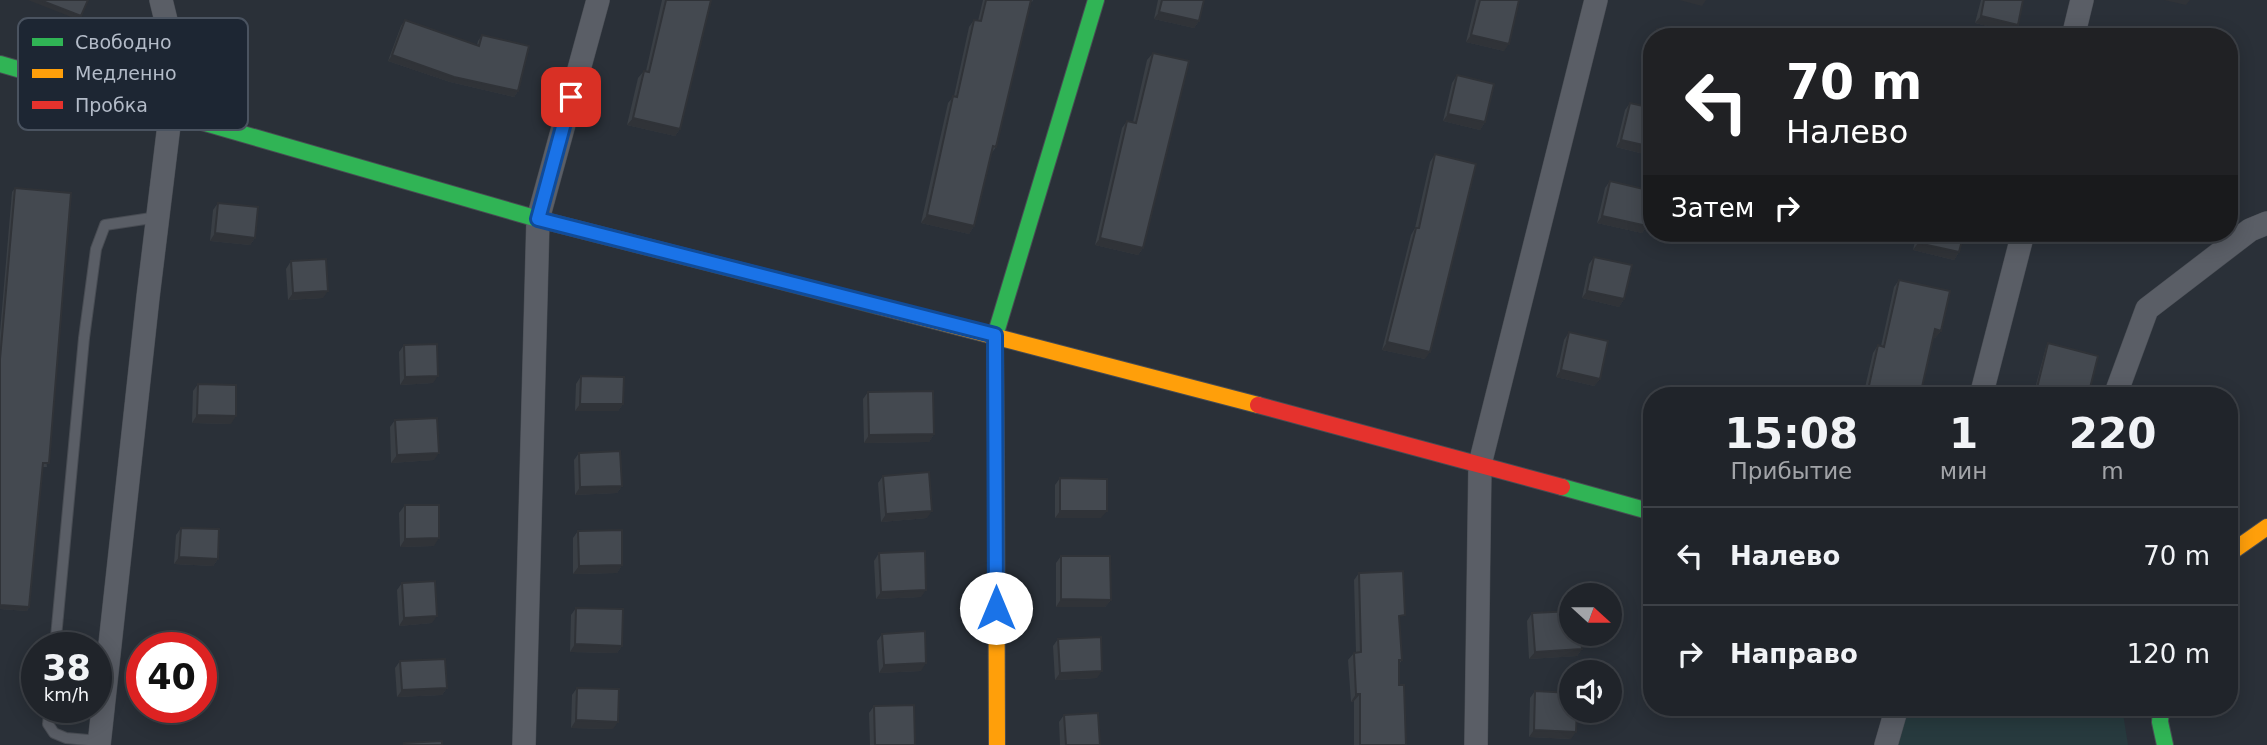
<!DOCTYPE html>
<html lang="ru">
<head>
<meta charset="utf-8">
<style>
	:root { --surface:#20242a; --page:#2d3036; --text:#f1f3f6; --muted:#a2a4a8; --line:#3d4147 }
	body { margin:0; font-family:"DejaVu Sans",sans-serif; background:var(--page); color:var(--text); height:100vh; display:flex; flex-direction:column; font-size:26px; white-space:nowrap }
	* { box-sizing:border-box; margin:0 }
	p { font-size:23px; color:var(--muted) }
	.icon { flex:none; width:38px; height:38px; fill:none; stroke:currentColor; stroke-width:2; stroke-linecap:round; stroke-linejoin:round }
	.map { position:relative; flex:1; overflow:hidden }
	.panel { position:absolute; left:1643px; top:387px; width:595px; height:329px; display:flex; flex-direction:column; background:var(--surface); border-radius:28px; box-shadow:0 4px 18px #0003,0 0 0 2px var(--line) }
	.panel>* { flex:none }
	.guide { position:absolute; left:1643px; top:28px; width:595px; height:214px; border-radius:28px; box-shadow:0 4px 18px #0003,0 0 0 2px var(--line); background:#202124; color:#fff; overflow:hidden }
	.needle { width:46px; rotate:111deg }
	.fabs { position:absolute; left:1559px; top:583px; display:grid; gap:14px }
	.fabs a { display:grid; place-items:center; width:63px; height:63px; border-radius:50%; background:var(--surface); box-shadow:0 4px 18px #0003,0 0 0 2px var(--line); font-size:35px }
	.speed { position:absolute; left:21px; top:632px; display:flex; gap:14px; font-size:35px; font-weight:700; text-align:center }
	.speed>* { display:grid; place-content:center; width:91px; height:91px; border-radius:50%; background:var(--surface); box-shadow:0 4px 18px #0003,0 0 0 2px var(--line); line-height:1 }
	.speed small { font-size:18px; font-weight:400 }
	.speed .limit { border:10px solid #d22; background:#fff; color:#111 }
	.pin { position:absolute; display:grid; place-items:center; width:60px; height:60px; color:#fff; margin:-30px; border-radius:14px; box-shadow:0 4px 10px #0006 }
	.me { position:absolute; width:77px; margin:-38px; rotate:0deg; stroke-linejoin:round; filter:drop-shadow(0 0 5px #0008) }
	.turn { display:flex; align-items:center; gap:24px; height:147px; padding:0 28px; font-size:32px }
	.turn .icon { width:91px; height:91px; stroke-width:2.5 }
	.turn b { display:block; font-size:49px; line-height:60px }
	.then { display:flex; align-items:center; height:66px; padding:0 28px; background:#0003; gap:14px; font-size:26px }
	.eta { display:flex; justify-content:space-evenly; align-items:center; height:119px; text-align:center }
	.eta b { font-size:42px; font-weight:700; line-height:49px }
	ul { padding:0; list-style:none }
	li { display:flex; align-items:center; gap:21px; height:98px; padding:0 28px; border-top:2px solid var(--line) }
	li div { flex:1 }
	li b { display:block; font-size:26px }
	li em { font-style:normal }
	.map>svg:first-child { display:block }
</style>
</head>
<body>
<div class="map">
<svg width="2267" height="745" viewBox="0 0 2267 745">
	<rect width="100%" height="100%" fill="#2a3038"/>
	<!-- green -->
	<path fill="#273a3e" d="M1909,707H2122L2128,745H1898Z"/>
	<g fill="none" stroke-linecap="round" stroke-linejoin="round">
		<!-- lane casing -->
		<g stroke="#484c53" stroke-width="12">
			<path id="lane" d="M55,648L84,338L96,249L105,225L158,217
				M50,707L48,724L54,733L66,738L99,741"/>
		</g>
		<!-- street casing -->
		<g stroke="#484c53" stroke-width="24">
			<path id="street" d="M2073,37L2082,0
				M1981,396L2023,233
				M2115,396L2147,309L2250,230L2267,223
				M99,745L148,297L174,84L171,41L161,0
				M524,745L538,219L598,0
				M1476,745L1480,464L1596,0
				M1886,745L1897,707"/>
		</g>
		<!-- fast casing -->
		<g stroke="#484c53" stroke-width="18">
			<path id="fast" d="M0,64L538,219L878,306
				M996,451L995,336L1096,0
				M1562,487L1652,512
				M2161,707L2160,722L2165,745"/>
		</g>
		<!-- slow casing -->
		<g stroke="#484c53" stroke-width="18">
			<path id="slow" d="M878,306L1258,405
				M996,451L997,745
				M2230,553L2267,527"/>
		</g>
		<!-- jam casing -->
		<g stroke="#484c53" stroke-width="18">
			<path id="jam" d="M1258,405L1562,487"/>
		</g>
		<!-- lane -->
		<use href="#lane" stroke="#5a5e66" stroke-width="10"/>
		<!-- street -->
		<use href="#street" stroke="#5a5e66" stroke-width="23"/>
		<!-- fast -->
		<use href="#fast" stroke="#30b455" stroke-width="16"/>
		<!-- slow -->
		<use href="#slow" stroke="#ff9f0a" stroke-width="16"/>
		<!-- jam -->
		<use href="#jam" stroke="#e5322d" stroke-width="16"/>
	</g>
	<!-- wall -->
	<path fill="#3a3f45" d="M662,0H711L680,129L675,136L627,125L638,78L644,71H646Z
		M983,0H1033L1032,2L1031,1L996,147L991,154L974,226L969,234L921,223L948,103L954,96L969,27L974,20L978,21Z
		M1158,0H1204L1199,21L1194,28L1154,19Z
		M1476,0H1519L1504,51L1466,42Z
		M1981,0H2023L2012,32L1975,23Z
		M405,20L477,45L478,41L482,35L518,91L514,97L450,82L388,61L401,26Z
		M2137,27L2179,37H2132Z
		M1652,37V73L1644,72Z
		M1153,53L1143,248L1138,255L1095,245L1122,128L1127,121L1133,122L1147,60Z
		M1457,75L1485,122L1480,130L1443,121L1452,83Z
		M1630,103L1652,108V156L1616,147L1625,110Z
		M1435,154L1425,359L1382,350L1411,235L1415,228L1430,162Z
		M1610,181L1647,226L1642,233L1597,223L1605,188Z
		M15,188L47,467H43L29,607L27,611L0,609V332L12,192Z
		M218,203L255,238L250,245L210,241L213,210Z
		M1917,233H1964L1959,252L1954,260L1913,250Z
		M1594,257L1624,299L1619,307L1582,298L1589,264Z
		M291,261L323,298L288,300L286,269Z
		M1899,280L1941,331L1935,338L1933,337L1920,396H1863L1873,353L1878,345L1881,346L1894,287Z
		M1569,332L1600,379L1594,386L1556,377L1564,340Z
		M2048,343L2088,396H2033L2046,347Z
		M404,345L433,383L400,385L399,352Z
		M581,376L623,404L618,411H575L576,384Z
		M198,384L231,424L192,423L193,391Z
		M868,392L934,434L929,442L864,443L863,399Z
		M395,420L434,460L391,463L390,427Z
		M579,453L622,486L617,493L575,495L574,460Z
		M883,476L927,518L881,522L878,483Z
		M1060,478L1101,518H1055V485Z
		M405,505L434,546L400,547L399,513Z
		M181,528L218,559L213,566L174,564L176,535Z
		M578,531L622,565L617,573L573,574V538Z
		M879,553L921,597L876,599L874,561Z
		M1061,556L1111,600L1105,607H1056V563Z
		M1359,573L1399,623L1402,660L1399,664V685L1406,745H1354V701L1351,702L1348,660L1354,653H1356L1354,580Z
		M402,583L432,623L399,626L397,590Z
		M576,608L622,646L617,653L570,652L571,615Z
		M1532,613L1582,649L1577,656L1529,659L1527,621Z
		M882,634L921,671L879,673L877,641Z
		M1058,639L1097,678L1055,680L1053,646Z
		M400,661L447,688L442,695L397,697L395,668Z
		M577,688L613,729L571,728L572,695Z
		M1535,691L1571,739L1529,737L1530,698Z
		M874,706L915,745H870L869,713Z
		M1064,715L1100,745H1060L1059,722Z"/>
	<!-- shaded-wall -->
	<path fill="#303338" d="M28,0H40L81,16L79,20Z
		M1679,0H1706L1702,6Z
		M2164,0H2190L2186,5Z
		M1159,12L1199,21L1194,28L1154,19Z
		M1981,16L2018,25L2012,32L1975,23Z
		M1471,35L1509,44L1504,51L1466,42Z
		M392,55L518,91L514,97L450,82L388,61Z
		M1649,64L1652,65V73L1644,72Z
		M1448,114L1485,122L1480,130L1443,121Z
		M633,118L680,129L675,136L627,125Z
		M1621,140L1652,147V156L1616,147Z
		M927,215L974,226L969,234L921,223Z
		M1602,216L1647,226L1642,233L1597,223Z
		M215,233L255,238L250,245L210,241Z
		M1100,238L1143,248L1138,255L1095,245Z
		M1918,243L1959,252L1954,260L1913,250Z
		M328,291L323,298L288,300L293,293Z
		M1587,291L1624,299L1619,307L1582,298Z
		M1935,329L1941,331L1935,338L1930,336Z
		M1387,342L1430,352L1425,359L1382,350Z
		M1561,370L1600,379L1594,386L1556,377Z
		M438,376L433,383L400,385L405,377Z
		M1868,390H1871L1867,396H1864Z
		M580,404H623L618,411H575Z
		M197,415L236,416L231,424L192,423Z
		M934,434L929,442L864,443L869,435Z
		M439,453L434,460L391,463L397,455Z
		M622,486L617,493L575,495L580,487Z
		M932,511L927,518L881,522L886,514Z
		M1060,511H1107L1101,518H1055Z
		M439,538L434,546L400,547L405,539Z
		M179,557L218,559L213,566L174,564Z
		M622,565L617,573L573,574L579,566Z
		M926,590L921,597L876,599L881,592Z
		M1061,599L1111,600L1105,607H1056Z
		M0,605L29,607L27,611L0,609Z
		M437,616L432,623L399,626L404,618Z
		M575,644L622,646L617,653L570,652Z
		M1582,649L1577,656L1529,659L1535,652Z
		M926,663L921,671L879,673L884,665Z
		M1102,671L1097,678L1055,680L1060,673Z
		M447,688L442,695L397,697L402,690Z
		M201,693H209L204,700H201Z
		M1356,694H1360L1354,701L1351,702Z
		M576,720L618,722L613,729L571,728Z
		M1534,730L1576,732L1571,739L1529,737Z"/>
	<!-- building -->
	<path fill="#444950" stroke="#303338" stroke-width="2" d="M40,0H88L81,16Z
		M666,0H711L680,129L633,118L644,71L649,72Z
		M986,0H1031L996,147L993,146L974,226L927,215L953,96L957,97L974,20L981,21Z
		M1162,0H1204L1199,21L1159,12Z
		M1480,0H1519L1509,44L1471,35Z
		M1984,0H2023L2018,25L1981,16Z
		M405,20L479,46L482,35L529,46L518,91L454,77L392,55Z
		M2137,27L2179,37H2135Z
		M1657,29L1691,37H1656Z
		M1153,53L1189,61L1143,248L1100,238L1127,121L1136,123Z
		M1652,53V65L1649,64Z
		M1457,75L1494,84L1485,122L1448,114Z
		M1630,103L1652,108V147L1621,140Z
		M1435,154L1476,164L1430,352L1387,342L1416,228H1419Z
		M1610,181L1652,191V206L1647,226L1602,216Z
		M15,188L71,193L49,463H43L29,607L0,605V359Z
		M218,203L258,207L255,238L215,233Z
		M1920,233H1964L1959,252L1918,243Z
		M1594,257L1632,265L1624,299L1587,291Z
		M326,259L328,291L293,293L291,261Z
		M1899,280L1950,291L1941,331L1935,329L1920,396H1870L1871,390H1868L1878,345L1884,347Z
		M1569,332L1608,341L1600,379L1561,370Z
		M2048,343L2098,356L2088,396H2035Z
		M437,344L438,376L405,377L404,345Z
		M581,376L624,377L623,404H580Z
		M198,384L236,385V416L197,415Z
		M933,391L934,434L869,435L868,392Z
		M437,418L439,453L397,455L395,420Z
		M620,451L622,486L580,487L579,453Z
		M929,472L932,511L886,514L883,476Z
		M1060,478L1107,479V511H1060Z
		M405,505H439V538L405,539Z
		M181,528L219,529L218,559L179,557Z
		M622,530V565L579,566L578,531Z
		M925,551L926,590L881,592L879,553Z
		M1061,556H1110L1111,600L1061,599Z
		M1403,571L1405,615L1399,616L1402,660H1399V685H1404L1406,745H1360V694H1356L1354,653L1361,652L1359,573Z
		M435,581L437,616L404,618L402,583Z
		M576,608L623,609L622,646L575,644Z
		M1572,611V634H1581L1582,649L1535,652L1532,613Z
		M925,631L926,663L884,665L882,634Z
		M1101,637L1102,671L1060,673L1058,639Z
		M445,659L447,688L402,690L400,661Z
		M201,661H209V693H201Z
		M577,688L619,689L618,722L576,720Z
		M1535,691L1572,693V710H1577L1576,732L1534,730Z
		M914,705L915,745H875L874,706Z
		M1098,713L1100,745H1066L1064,715Z
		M442,741V745H404V743Z"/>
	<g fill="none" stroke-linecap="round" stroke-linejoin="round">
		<!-- route casing -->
		<g stroke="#114b97" stroke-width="18">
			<path id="route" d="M571,97L538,219L995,335L996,608"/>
		</g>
		<!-- route -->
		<use href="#route" stroke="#1a73e8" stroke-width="12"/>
	</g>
	<!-- legend -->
	<rect x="18" y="18" width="230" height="112" rx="10" fill="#1d2633" stroke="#4a5360" stroke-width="2"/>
	<rect x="32" y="38" width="31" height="8" fill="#30b455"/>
	<rect x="32" y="69" width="31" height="9" fill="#ff9f0a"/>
	<rect x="32" y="101" width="31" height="8" fill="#e5322d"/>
	<g font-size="19" fill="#b4bcc9">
		<text x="75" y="49">Свободно</text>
		<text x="75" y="80">Медленно</text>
		<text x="75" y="112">Пробка</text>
	</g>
</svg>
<div class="fabs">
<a><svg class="needle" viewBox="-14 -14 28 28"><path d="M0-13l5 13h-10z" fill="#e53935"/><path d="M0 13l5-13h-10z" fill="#a2a4a8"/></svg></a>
<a><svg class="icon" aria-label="sound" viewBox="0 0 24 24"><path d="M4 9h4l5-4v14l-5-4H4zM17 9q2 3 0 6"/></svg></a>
</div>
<div class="speed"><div>38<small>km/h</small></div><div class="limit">40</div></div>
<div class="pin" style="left:571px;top:97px;background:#d93025"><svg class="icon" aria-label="arrive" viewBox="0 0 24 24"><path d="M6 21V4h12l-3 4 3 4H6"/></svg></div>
<svg class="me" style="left:996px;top:608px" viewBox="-20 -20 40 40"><circle r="19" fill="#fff"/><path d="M0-13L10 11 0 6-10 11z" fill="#1a73e8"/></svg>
<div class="guide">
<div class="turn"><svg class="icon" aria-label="left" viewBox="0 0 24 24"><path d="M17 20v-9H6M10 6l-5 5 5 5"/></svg><div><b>70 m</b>Налево</div></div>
<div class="then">Затем<svg class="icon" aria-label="right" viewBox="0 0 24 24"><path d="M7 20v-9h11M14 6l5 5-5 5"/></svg></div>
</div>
<section class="panel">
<div class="eta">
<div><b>15:08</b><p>Прибытие</p></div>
<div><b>1</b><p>мин</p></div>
<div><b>220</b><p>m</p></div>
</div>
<ul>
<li><svg class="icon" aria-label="left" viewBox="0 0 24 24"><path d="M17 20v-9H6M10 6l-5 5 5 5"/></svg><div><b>Налево</b></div><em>70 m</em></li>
<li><svg class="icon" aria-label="right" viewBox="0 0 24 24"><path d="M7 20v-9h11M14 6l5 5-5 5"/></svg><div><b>Направо</b></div><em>120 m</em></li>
</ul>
</section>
</div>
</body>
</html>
